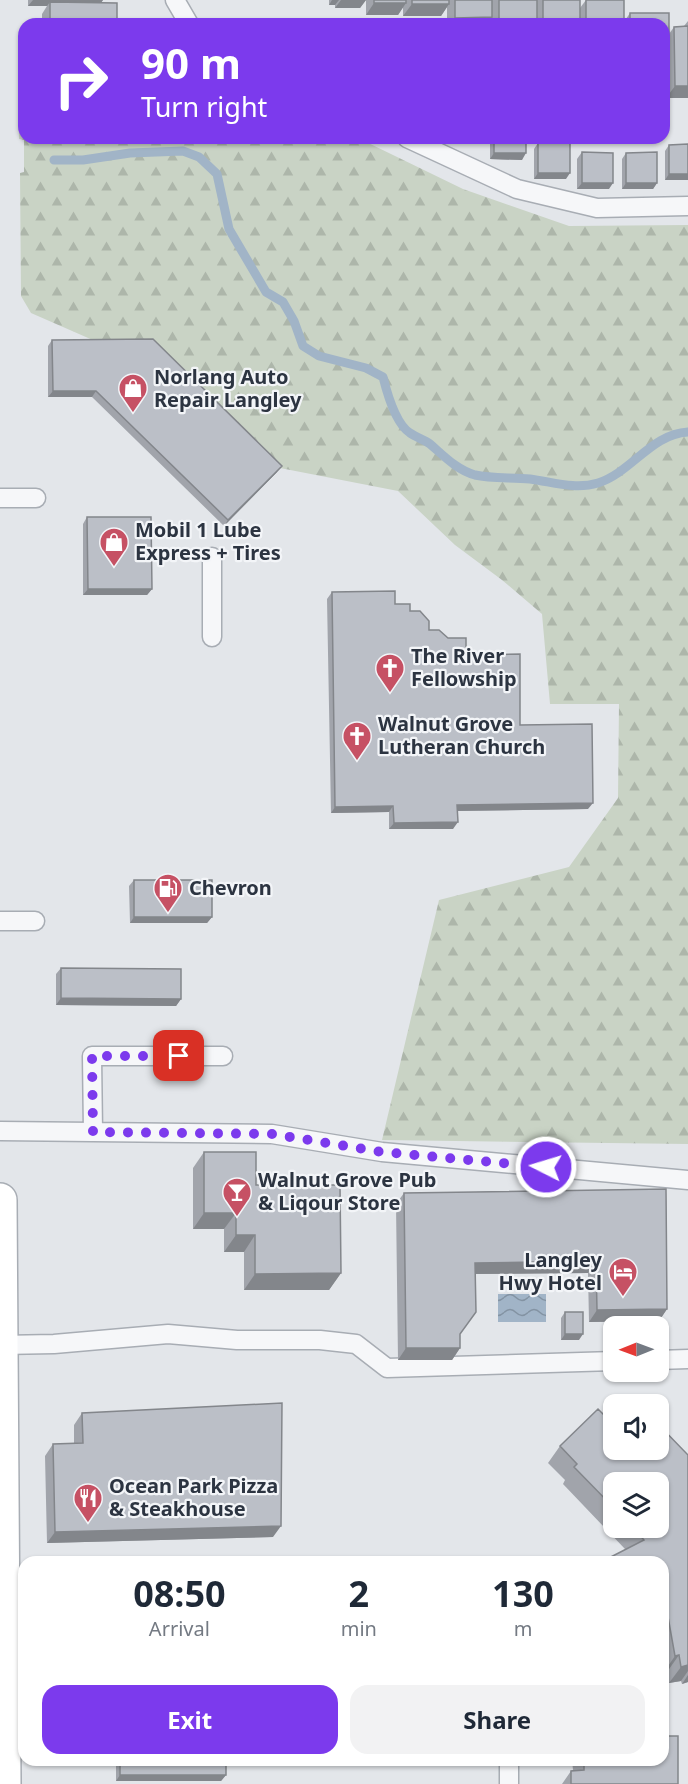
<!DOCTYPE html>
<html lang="en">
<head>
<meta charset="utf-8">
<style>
	:root { --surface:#fff; --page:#f2f2f3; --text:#1f2937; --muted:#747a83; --accent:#7c3aed }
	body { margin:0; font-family:"Noto Sans",sans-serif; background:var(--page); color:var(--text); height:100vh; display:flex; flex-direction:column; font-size:22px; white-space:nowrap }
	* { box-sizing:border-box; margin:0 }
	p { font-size:20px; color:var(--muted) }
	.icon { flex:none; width:33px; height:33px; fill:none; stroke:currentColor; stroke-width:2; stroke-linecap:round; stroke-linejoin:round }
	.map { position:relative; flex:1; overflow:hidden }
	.panel { position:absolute; left:18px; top:1556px; width:651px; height:210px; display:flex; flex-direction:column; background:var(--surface); border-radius:18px; box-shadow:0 2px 4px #0004 }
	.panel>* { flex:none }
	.hud { position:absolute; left:18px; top:18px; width:652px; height:126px; border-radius:18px; box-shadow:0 2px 4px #0004; background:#7c3aed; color:#fff; overflow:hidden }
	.needle { width:39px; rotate:269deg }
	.controls { position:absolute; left:603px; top:1316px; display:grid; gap:12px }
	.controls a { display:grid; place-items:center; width:66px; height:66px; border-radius:12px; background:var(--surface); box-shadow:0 2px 4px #0004; font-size:30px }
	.pin { position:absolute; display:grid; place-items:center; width:51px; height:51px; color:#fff; margin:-26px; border-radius:12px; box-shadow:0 3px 9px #0006 }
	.me { position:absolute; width:66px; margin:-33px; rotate:275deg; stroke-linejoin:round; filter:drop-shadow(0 0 4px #0008) }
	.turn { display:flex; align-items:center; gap:21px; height:126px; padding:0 24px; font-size:27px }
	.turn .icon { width:78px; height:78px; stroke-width:2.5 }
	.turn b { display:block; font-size:42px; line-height:51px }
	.eta { display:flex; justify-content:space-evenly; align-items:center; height:102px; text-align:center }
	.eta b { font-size:36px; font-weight:700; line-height:42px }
	.cta { display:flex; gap:12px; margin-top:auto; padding:12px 24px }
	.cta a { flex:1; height:69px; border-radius:18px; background:var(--accent); color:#fff; font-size:24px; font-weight:700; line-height:69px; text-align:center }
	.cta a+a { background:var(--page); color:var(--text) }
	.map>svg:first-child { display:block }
</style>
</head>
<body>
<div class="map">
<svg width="688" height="1784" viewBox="0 0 688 1784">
	<defs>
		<pattern id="forest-firs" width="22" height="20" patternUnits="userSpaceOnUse" patternTransform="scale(1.5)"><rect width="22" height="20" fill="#c9d3c5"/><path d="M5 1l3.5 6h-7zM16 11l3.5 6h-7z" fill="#adb6aa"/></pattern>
		<pattern id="water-waves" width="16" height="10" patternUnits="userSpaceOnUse" patternTransform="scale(1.5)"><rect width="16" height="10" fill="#a1b4c7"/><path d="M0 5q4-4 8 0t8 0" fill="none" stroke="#8393a3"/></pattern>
	</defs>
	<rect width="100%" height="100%" fill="#e3e6ea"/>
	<!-- forest -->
	<path fill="url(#forest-firs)" d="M18,63H24V138H358L463,189L569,226L688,225V1144L382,1140L439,900L569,867L618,798L619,704H550L542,614L502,580L455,545L398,491L280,468L150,341H95L31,313L21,296L20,173L24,172V140L19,139Z"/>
	<!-- water -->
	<path fill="url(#water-waves)" d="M498,1294H546V1322H498Z"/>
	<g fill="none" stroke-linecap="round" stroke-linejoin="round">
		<!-- stream -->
		<path stroke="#a1b4c7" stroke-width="9" d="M54,160H83L130,153L183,151L199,157L217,174L229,229L266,292L283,302L294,321L303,346L319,356L366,368L383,377C387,393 396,424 410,433C417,438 424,439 430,444C444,456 457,470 475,475C492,479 513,477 530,479C553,482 575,490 598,483C632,472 651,434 688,432"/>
		<!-- lane casing -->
		<g stroke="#a8adb4" stroke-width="21">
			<path id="lane" d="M175,0L189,24
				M407,138L517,189L597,208L688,206
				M0,498H36
				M212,557V637
				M0,921H35
				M0,1131L272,1134L382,1152L688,1180
				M93,1132L92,1056H223
				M1,1345L54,1344L168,1334L237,1340H320L356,1344L387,1368L614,1361
				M658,1360L688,1359
				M509,1760V1784"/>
		</g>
		<!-- secondary casing -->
		<g stroke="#a8adb4" stroke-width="36">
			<path id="secondary" d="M0,1200L4,1784"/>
		</g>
		<!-- lane -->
		<use href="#lane" stroke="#f6f7f9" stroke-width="18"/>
		<!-- secondary -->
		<use href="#secondary" stroke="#fff" stroke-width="33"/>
	</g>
	<!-- wall -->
	<path fill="#a1a4ab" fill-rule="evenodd" d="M28,0H103L101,3L117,24H42V14L47,6H28Z
		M329,0H580V8L586,0H624V22L630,13H669V34L674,27L684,26L688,21V98H666V87L664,89V24H491V20L488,24H447V7L441,16H403V7L398,15H366V0L360,8H335V5H329Z
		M490,138H526L522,160L490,159Z
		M538,143L566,179H534V149Z
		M688,144V180H665V151L669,145Z
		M582,152L609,189H577V159Z
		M626,153L657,183L653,189H622V159Z
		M52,340L277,472L224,526L92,397H48V346Z
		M87,517L152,589L147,595H83V524Z
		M332,592L395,604L410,611L429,630L466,655L520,725L588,809L457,811L453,829H389V812L331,813L327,599Z
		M134,880L212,917L207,923H130L129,886Z
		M61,968L181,999L176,1006L56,1005V974Z
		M204,1152L256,1185L341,1273L329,1290H244V1252H224V1229H193V1168Z
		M666,1189L667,1309L659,1321L589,1322L588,1273L475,1274L460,1334V1348L452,1360H398L396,1204L404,1193Z
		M565,1312L579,1340H561V1318Z
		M82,1413L273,1537L47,1543L45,1456L53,1444L74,1443V1425Z
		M606,1417L688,1455V1682L682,1684L681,1681L669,1683L667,1672H664L663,1562L625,1549L563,1484L565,1480L548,1463L560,1446ZM614,1482L658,1527H614Z
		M116,1760H226V1775L221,1781H116Z
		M572,1760H663L678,1784H562L571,1771L573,1770Z"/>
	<!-- shaded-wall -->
	<path fill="#83868b" d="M33,0H103L100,4L50,2L47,6H28Z
		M332,0H339L335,5H329Z
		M341,0H366L360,8H335Z
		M374,3H406L398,15H366Z
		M412,4H449L441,16H403Z
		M492,17L488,24H451L455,18Z
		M669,82L664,89V83Z
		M675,86H688V98H666Z
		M447,138H468L466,141H445Z
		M494,153H526L522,160L490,159Z
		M538,173H570L566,179H534Z
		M669,174H688V180H665Z
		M582,183H613L609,189H577Z
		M626,183H657L653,189H622Z
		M53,391H96L92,397H48Z
		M282,466L277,472L224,526L228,520Z
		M88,589H152L147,595H83Z
		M593,803L588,809L453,811L457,805Z
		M393,806L389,812L331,813L335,807Z
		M458,822L453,829H389L394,823Z
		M134,917H212L207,923H130Z
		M61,998L181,999L176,1006L56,1005Z
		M204,1213H236L224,1229H193Z
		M236,1235H255L244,1252H224Z
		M596,1261L588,1273L466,1274L475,1263Z
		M341,1273L329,1290H244L255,1274Z
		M667,1309L659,1321L589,1322L597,1310Z
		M565,1334H583L579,1340H561Z
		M406,1348H460L452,1360H398Z
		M281,1526L273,1537L47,1543L55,1532Z
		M679,1655L667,1672H664L675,1656Z
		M688,1665V1671L681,1681L669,1683L681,1667Z
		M688,1675V1682L682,1684Z
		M120,1775H226L221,1781H116Z"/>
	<!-- building -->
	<path fill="#bbbfc7" stroke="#83868b" stroke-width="1.5" d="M374,0H406V3H374Z
		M412,0H449V4H412Z
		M455,0H492V17L455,18Z
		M499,0H537V24H499Z
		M543,0H580V24H543Z
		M586,0H624V24H586Z
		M50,2L117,3V24H50Z
		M630,13H669V82L664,83V24H630Z
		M688,26V86H675L674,27Z
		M494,138H526V153H494Z
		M570,142V173H538V143Z
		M688,144V174H669V145Z
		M582,152L613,153V183H582Z
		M657,152V183H626V153Z
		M153,339L282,466L228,520L96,391H53L52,340Z
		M87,517H151L152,589H88Z
		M395,591V604H410V611H420L429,621V630H439L448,638H466V655L520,654V725L592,724L593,803L457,805L458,822L394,823L393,806L335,807L332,592Z
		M134,880H212V917H134Z
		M61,968L181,969V999L61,998Z
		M204,1152H256V1185H340L341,1273L255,1274V1235H236V1213H204Z
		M666,1189L667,1309L597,1310L596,1261L475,1263L476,1312L460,1334V1348H406L404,1193Z
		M565,1312H583V1334H565Z
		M630,1395L639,1404H620Z
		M282,1403L281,1526L55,1532L53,1444L83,1443L82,1413Z
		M598,1409L606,1417L614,1411V1449H658V1424L688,1455V1665L681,1667L679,1655L675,1656L663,1589V1562H601L644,1540L632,1527H658V1482H614V1508L574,1467L577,1464L560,1446Z
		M663,1736H678V1784H571V1771L584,1770V1760H663Z
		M120,1760H226V1775H120Z"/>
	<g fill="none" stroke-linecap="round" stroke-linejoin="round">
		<!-- route -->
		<path stroke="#7c3aed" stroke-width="10" stroke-dasharray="0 18" d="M179,1056H92L93,1132L272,1134L382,1152L546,1167"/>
	</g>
	<!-- icons -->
	<defs>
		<g id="shop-pin" transform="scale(1.5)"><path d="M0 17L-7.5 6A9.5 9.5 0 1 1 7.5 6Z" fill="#c65164" stroke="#f3f5f8"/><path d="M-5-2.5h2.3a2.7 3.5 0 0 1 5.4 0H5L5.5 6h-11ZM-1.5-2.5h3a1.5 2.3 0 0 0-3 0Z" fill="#fff"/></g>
		<g id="church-pin" transform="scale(1.5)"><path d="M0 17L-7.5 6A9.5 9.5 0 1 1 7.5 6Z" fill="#c65164" stroke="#f3f5f8"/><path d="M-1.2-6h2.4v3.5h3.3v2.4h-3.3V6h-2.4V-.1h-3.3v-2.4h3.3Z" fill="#fff"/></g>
		<g id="fuel-pin" transform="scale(1.5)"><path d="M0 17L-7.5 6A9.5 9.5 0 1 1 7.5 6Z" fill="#c65164" stroke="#f3f5f8"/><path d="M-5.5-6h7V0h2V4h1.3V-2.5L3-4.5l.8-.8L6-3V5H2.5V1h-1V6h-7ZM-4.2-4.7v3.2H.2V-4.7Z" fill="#fff"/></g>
		<g id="bar-pin" transform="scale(1.5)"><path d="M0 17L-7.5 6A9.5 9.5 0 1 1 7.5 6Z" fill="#c65164" stroke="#f3f5f8"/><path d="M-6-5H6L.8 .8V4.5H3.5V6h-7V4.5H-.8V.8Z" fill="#fff"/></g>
		<g id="hotel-pin" transform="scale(1.5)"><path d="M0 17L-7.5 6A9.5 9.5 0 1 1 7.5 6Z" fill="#c65164" stroke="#f3f5f8"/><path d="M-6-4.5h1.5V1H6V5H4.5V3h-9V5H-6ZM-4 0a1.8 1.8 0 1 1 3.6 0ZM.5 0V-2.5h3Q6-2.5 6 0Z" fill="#fff"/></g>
		<g id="restaurant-pin" transform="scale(1.5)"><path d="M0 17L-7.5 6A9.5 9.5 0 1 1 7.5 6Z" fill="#c65164" stroke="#f3f5f8"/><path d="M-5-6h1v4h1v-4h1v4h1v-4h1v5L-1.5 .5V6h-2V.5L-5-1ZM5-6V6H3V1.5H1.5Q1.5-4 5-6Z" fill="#fff"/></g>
	</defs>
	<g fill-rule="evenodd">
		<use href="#shop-pin" x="133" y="388"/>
		<use href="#shop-pin" x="114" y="542"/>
		<use href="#church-pin" x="390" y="668"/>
		<use href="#church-pin" x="357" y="736"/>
		<use href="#fuel-pin" x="168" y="888"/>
		<use href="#bar-pin" x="237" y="1192"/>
		<use href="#hotel-pin" x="623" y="1272"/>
		<use href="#restaurant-pin" x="88" y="1498"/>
	</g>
	<g text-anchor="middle" stroke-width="4.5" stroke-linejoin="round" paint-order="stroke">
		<!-- poi labels -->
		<g font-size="20" font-weight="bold" fill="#2c3441" stroke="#f3f5f8" text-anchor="start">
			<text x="154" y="384">Norlang Auto<tspan x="154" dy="23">Repair Langley</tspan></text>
			<text x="135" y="537">Mobil 1 Lube<tspan x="135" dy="23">Express + Tires</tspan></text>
			<text x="411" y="663">The River<tspan x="411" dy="23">Fellowship</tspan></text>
			<text x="378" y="731">Walnut Grove<tspan x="378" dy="23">Lutheran Church</tspan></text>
			<text x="189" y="895">Chevron</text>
			<text x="258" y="1187">Walnut Grove Pub<tspan x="258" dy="23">&amp; Liqour Store</tspan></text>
			<text x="602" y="1267" text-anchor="end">Langley<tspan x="602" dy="23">Hwy Hotel</tspan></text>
			<text x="109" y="1493">Ocean Park Pizza<tspan x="109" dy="23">&amp; Steakhouse</tspan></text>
		</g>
	</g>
</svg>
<div class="controls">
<a><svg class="needle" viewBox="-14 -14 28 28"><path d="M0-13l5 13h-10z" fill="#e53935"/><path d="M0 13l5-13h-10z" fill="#747a83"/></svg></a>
<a><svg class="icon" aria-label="sound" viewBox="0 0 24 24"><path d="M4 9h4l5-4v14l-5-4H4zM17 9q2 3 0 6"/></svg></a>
<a><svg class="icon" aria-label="layers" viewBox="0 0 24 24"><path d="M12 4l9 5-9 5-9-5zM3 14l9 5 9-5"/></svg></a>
</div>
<div class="pin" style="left:179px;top:1056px;background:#d93025"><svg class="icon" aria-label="arrive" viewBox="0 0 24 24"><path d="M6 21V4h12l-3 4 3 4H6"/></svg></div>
<svg class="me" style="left:546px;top:1167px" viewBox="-20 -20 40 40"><circle r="17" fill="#7c3aed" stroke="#fff" stroke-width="3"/><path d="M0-11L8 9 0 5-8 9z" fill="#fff"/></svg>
<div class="hud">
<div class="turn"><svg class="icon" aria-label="right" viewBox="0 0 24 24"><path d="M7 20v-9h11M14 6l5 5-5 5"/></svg><div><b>90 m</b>Turn right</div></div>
</div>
<section class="panel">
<div class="eta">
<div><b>08:50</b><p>Arrival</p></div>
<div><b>2</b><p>min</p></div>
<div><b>130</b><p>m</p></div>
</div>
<div class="cta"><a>Exit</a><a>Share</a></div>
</section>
</div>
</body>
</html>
